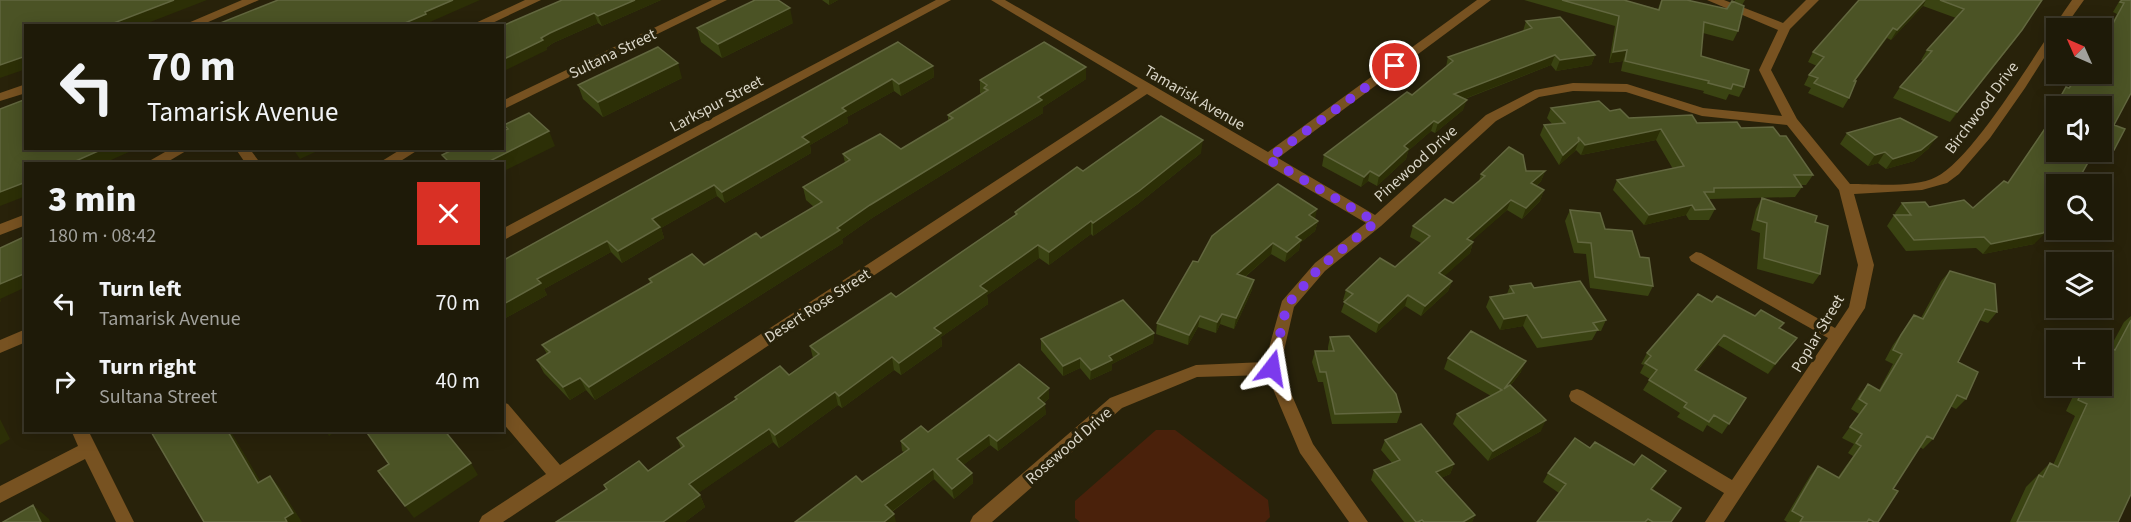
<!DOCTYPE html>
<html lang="en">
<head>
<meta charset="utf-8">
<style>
	:root { --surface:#1e1a08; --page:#2b2716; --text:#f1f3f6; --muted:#a1a19c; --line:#3c3829 }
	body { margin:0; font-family:"Source Sans 3",sans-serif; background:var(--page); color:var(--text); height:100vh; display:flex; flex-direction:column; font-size:22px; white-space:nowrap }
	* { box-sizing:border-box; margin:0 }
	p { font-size:20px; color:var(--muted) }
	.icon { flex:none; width:33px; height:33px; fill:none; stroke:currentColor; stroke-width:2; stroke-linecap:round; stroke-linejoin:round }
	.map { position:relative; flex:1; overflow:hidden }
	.panel { position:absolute; left:24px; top:162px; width:480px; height:270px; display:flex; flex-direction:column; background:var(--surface); border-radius:0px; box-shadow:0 3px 15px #0003,0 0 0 2px var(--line) }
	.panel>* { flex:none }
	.guide { position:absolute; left:24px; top:24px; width:480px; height:126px; border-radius:0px; box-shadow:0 3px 15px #0003,0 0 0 2px var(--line); background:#1e1a08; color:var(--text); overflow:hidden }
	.needle { width:39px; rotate:315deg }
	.tools { position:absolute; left:2046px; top:18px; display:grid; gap:12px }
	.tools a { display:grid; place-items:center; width:66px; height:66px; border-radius:0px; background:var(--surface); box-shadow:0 3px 15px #0003,0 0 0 2px var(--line); font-size:30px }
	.pin { position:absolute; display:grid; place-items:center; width:51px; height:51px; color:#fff; margin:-26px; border:3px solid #fff; border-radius:50%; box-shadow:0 2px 6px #0007 }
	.me { position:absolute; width:66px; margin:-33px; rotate:14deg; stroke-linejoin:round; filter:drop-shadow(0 0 4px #0008) }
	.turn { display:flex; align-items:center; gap:21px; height:126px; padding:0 24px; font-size:27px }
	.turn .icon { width:78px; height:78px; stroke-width:2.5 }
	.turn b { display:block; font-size:42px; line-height:51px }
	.round { display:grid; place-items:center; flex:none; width:63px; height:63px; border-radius:0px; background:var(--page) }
	.overview { display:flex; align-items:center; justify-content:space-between; height:102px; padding:0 24px }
	h1 { font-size:36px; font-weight:800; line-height:45px }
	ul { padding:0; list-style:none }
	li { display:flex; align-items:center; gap:18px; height:78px; padding:0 24px }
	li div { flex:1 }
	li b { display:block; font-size:22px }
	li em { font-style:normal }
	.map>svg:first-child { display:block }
</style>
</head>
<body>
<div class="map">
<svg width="2131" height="522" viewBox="0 0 2131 522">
	<rect width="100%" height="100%" fill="#28220a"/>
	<!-- green -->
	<path fill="#4a210b" d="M1156,430H1175L1268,500L1270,517L1265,522H1080L1075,518V501Z"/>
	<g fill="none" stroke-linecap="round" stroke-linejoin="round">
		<!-- minor -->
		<path fill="#775221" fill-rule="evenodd" d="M242,0H259L199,26H181Z
			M525,0H541L486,26H469Z
			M712,0H727L502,110V101Z
			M936,0H951L502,241V229Z
			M991,0H1005L1268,152L1477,0H1491L1278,158L1375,215L1486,115L1535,90L1573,83L1627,84L1703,108L1782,116L1759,70L1778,30L1707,0H1724L1783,23L1806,0H1819L1790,29L1771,70L1797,119L1850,184C1874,184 1915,188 1936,177C1975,158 2044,39 2072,0H2084L2064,28H2056V39L2025,88L1990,138L1959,174L1947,183L1922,190L1854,194L1874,265L1865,308L1724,522H1705L1724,493L1571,401L1569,396L1571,391L1577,389L1583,391L1732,480L1828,338L1691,261L1689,257L1696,252L1701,253L1835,328L1849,307L1858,265L1839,190L1787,125L1702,116L1626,92L1573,91L1539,97L1496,121L1381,226L1325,271L1294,307L1280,368L1313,444L1368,522H1349L1300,453L1267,375L1197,377L1122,408L992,522H970L973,516L1110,398L1196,365L1265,362L1282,301L1315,263L1366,223L1147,94L503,522H479L482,516L546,474L502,422V402L508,404L560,465L1138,88Z
			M26,84V93L0,101V93Z
			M172,148H191L164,164H144Z
			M235,148H249L261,164H246Z
			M403,148H421L396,164H377Z
			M26,214V225L0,235V224Z
			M26,329V342L0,353V340Z
			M71,430H88L134,522H116L85,459L0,503V486L78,446Z"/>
	</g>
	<!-- wall -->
	<path fill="#3a4312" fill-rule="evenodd" d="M562,0H661L602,26L598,23L553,43L546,48L547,50L502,26Z
		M822,0H838L829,5Z
		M1524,0H1624L1658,9L1661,0H1687L1738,31L1733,41L1703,33L1701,56L1744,87L1739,97L1729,94L1726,100L1703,93L1704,91L1621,71L1623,61L1609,63L1615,26Z
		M1735,0H1745L1742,5L1734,2Z
		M1859,0H2042L2015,40L1950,122L1893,98L1900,87L1924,61L1921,60L1927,50L1956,18L1923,6L1891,40L1887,38L1855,81L1849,98L1843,108L1808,93L1811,88L1804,85L1809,75L1817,66L1808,62L1813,52Z
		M2120,0H2131L2114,125V150L2106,160L2092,155L2034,244L1983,254L1976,248L1906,251L1887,226L1894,215H1896L1895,213L1902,203L1929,207L1973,208L2008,183L2047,124L2044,123L2059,97L2066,87L2069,88L2102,74V40L2117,14L2113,12ZM2102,106V152H2056Z
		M1526,21L1595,55L1591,65L1556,71L1551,65L1465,99L1463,110L1435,133L1431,131L1408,151L1406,159L1377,186L1368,181L1361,187L1322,166L1324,155L1412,95L1446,67L1448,57L1523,31Z
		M793,23L722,58L701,42L697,28Z
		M898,42L933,66L934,77L901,96L894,91L847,117L848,123L810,145L811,153L725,203L717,196L661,228L664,238L622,263L611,252L544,289L547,295L502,320V261Z
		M682,78L603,117L583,99L578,85Z
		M1086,79L1043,107V113L872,218L842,239L843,243L595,400L586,390L570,400L544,373L537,360L547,354L542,345L650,283L649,279L704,265L761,238L814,207L806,200L803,187L845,163L843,154L901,149L948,121V115L982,94L980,93V80Z
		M1551,108L1610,111L1629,118L1741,128L1780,136L1813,175L1806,185H1801L1802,187L1795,197L1710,199L1709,200L1715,209L1709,220H1689L1686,215L1644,225L1613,190L1617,180L1673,169L1656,140L1581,155L1576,150L1575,151L1559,165L1540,135L1544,125L1552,124L1547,118Z
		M1847,133L1929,148L1914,161L1886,169L1878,163L1868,166L1840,144Z
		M1201,153L1138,204L1093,236L1091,234L1049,265L1039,258L987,295L988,304L941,337L942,346L901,375L894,370L842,408L838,405L779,448L773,442L698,493L700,495L705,507L685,522H556L606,490L604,485L648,471L681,448L677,438L736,399L735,397L789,375L813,358L810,346L896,297L1015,215V212L1083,171Z
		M1526,171H1545L1541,181L1536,186L1544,190L1540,201L1522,219L1507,210L1471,241L1473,242L1470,253L1444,276L1452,281L1448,291L1421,316L1405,306L1376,333L1341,312L1345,301L1343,300L1346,290L1395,267L1421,243L1410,237L1413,226L1453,203L1479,181L1481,174Z
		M1762,198L1815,222L1820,274L1813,284L1757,269L1760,233L1751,230L1756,209Z
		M1570,210L1605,229L1640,257L1653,286L1648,296L1590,288L1586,254L1574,253L1565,221Z
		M1315,219L1318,221L1315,231L1300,243L1299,250L1285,262L1271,254L1245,277L1252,290L1234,329L1220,324L1216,333L1198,327L1188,345L1156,334L1157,323L1198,262Z
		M1950,271L1997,312L1988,323L1979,320L1958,362L1966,399L1956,409L1950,406L1933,439L1923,449L1920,447L1893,489L1878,522H1787L1784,520L1810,476L1818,466L1838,477L1853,456L1848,453L1854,444L1842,438L1859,414L1851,409L1860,394L1868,384L1879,390L1893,364L1885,360L1893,345L1914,315L1921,318L1941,281Z
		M1510,286L1534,288L1606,320L1601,331H1597L1592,340L1537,348L1523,326L1500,330L1486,307L1490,297L1507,294Z
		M1712,302L1755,316L1780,329L1789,348L1768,374L1718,345L1697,371L1746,398L1722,434L1707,425L1703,432L1677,417L1680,413L1643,390L1650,379L1640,373L1644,365L1641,364L1647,353Z
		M2131,316V494L2118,522H2010L2026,487L2050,463L2053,465L2075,416L2066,411L2076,390L2081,386H2102V355L2109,347L2110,348L2124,322Z
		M1154,333L1153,343L1112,364V370L1090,380L1080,368L1063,376L1041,350V339Z
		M1330,337L1401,412L1397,423L1332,424L1323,382H1318L1312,362L1315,351H1328V347Z
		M1448,358L1521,372L1510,386L1541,431L1488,461L1453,424L1457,414L1491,396L1444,369Z
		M1049,388V398L1044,403L1046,414L998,451L990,445L963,465L972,473L973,483L954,499L934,479L892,512L862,482L904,452L902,451L901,441Z
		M1385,440L1454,464L1450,474L1441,478L1475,515L1472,522H1404L1371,480L1374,470L1392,463L1381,450Z
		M1590,448L1634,465L1666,471L1653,489L1672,522H1537L1559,493L1543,482L1548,473Z"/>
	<!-- shaded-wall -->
	<path fill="#2c2f06" d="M174,0H207L140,26H106Z
		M453,0H480L430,22L431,24L427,26H398L425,12Z
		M635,0H661L602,26L598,16Z
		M829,0H838L829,5Z
		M1925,0H1926L1923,6L1891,40L1897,30Z
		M790,8L793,23L722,58L718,44Z
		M594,13L598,23L553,43L546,48L547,50L502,72V60L550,33Z
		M1893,28L1887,38L1848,91L1854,81Z
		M2022,30L2015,40L1950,122L1957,112Z
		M1627,50L1623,61L1609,63L1613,52Z
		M1555,55L1551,65L1451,104L1454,94Z
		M1595,55L1591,65L1556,71L1560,60Z
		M26,56V69L0,78V65Z
		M678,63L682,78L603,117L598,102Z
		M933,66L934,77L901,96L899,84Z
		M1086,67V79L1043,107V113L872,218L842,239L843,243L595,400L589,387L837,228L870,205L1038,97Z
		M892,79L894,91L847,117L848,123L810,145L811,153L725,203L722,192L842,108Z
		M1467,100L1463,110L1435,133L1438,123Z
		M1434,121L1431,131L1408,151L1406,159L1377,186L1379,176L1404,146Z
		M1661,129L1656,140L1581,155L1585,145Z
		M549,131L555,146L502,172V164H484Z
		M1937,137L1929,148L1914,161L1886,169L1893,159Z
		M1203,140L1201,153L1138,204L1093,236V223Z
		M1579,141L1575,151L1559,165L1563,155Z
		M105,148H138L102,164H69Z
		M295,148H324L300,159L293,149Z
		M1885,152L1878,163L1868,166L1875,155Z
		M1370,171L1368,181L1361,187L1364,177Z
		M1545,171L1541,181L1527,194L1531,183Z
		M26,182V196L0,206V192Z
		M714,185L717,196L661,228L664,238L622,263L618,251L652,219Z
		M1544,190L1540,201L1522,219L1526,208Z
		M1511,200L1507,210L1463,249L1467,239Z
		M1692,205L1686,215L1644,225L1649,215Z
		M1317,209L1315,219L1309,215Z
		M1091,221V234L1049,265V252Z
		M1318,221L1315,231L1300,243L1299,250L1285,262L1287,252L1296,237Z
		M2056,221V223L2034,244L1983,254L1991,244Z
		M607,241L611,252L544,289L547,295L502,320V305L537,279Z
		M1473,242L1470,253L1436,284L1439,273Z
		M1273,243L1271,254L1235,285L1237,274Z
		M1038,245L1039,258L987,295L988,304L941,337L942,346L901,375L899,363L934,328L980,286Z
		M26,273V287L0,299L1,301L0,302V284Z
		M1254,280L1252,290L1234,329L1236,318Z
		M1452,281L1448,291L1421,316L1425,306Z
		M1408,295L1405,306L1376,333L1379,323Z
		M1222,314L1220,324L1216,333L1217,322Z
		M1527,315L1523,326L1500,330L1504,319Z
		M1200,316L1198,327L1188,345L1189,335Z
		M1154,333L1153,343L1112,364V370L1090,380L1091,370L1109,356Z
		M1724,335L1718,345L1689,380L1695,370Z
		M1797,338L1789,348L1768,374L1775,364Z
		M892,357L894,370L842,408L839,396Z
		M1080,358V368L1063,376V366Z
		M1526,361L1521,372L1499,399L1504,389Z
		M580,378L586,390L570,400L563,387Z
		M1049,388V398L1038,408V398Z
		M835,392L838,405L779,448L775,435Z
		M1045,404L1046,414L998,451L997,441Z
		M0,419L10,439L0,445Z
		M1546,420L1541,431L1488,461L1493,451Z
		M769,429L773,442L694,496L689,484Z
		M227,430H230L268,494L258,483Z
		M325,430H338L329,436Z
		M989,435L990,445L958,469L957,459Z
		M471,463L478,475L414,518L405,506Z
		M1454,464L1450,474L1432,482L1436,472Z
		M933,469L934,479L887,515L885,505Z
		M1666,471L1660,481L1645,498L1651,489Z
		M972,473L973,483L954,499L952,489Z
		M270,476L280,488L302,522H287L285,518Z
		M700,495L705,507L685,522H663Z
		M33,505L49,519L50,522H41Z
		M894,514L896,522H884Z
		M1475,515L1472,522H1463Z"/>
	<!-- building -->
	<path fill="#4b5325" stroke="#62673f" stroke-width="1.5" d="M0,0H174L106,26H26V56L0,65Z
		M278,0H453L425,12L426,14L398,26H213Z
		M562,0H635L598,16L594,13L550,33L541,38L543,40L502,60V26Z
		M755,0H778L790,8L718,44L697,28Z
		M1562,0H1624L1659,10L1662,0H1687L1727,9L1732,1L1744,6L1738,31L1704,22L1701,56L1749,70L1744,87L1733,84L1731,89L1708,83L1709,81L1625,61L1627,50L1613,52L1619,16Z
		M1859,0H1925L1897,30L1893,28L1854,81H1856L1849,98L1814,83L1818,78L1809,75L1824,57L1813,52Z
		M1940,0H2042L2022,30L1957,112L1900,87L1932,51L1927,50L1964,9Z
		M2122,0H2131V93L2114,125L2125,129L2114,150L2102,145V106H2056V152H2094L2081,175L2088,178L2083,184H2056V221L2043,233L1991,244L1984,237L1914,240L1894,215H1911L1902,203L1925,202L1929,207L1964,200L1973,208L2004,181L2008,183L2055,114L2052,112L2066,87L2069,88L2080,74H2102V44L2124,3L2120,2Z
		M1560,17L1595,55L1560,60L1555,55L1454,94L1467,100L1438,123L1434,121L1404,146L1408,149L1379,176L1370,171L1364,177L1324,155L1407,92L1412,95L1453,61L1448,57L1532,28L1526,21Z
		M898,42L933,66L899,84L892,79L842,108L846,111L802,137L809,142L722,192L714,185L652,219L660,227L618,251L607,241L537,279L541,283L502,305V261Z
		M1044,42L1086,67L1038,97L1042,100L870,205L837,228L840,230L589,387L580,378L563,387L537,360L550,352L542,345L652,282L649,279L692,254L704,265L756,233L761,238L822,202L803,187L850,160L843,154L880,134L901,149L953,118L948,115L988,90L984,88L987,85L980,80Z
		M658,47L678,63L598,102L578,85Z
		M26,99V148H105L69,164H26V182L0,192V109Z
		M1599,101L1610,111L1620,109L1629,118L1692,115L1697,123L1737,122L1741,128L1773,127L1780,136H1786L1813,175H1794L1802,187L1714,188V192H1704L1715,209L1695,210L1692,205L1649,215L1617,180L1684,166L1661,129L1585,145L1578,137L1579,141L1563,155L1544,125L1565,123L1551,108Z
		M529,113L549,131L484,164H440L447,160L442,155L456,148H502V131L508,129L504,125Z
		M1161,116L1203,140L1139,191L1093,223L1091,221L1049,252L1038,245L980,286L987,291L934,328L941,333L899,363L892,357L839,396L835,392L775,435L769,429L689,484L700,495L663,522H556L607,489L604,485L639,461L648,471L684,446L677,438L737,399L735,397L780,366L789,375L819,354L810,346L891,293L896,297L1017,214L1015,212L1077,167L1083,171Z
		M1900,118L1937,137L1921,150L1893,159L1885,152L1875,155L1847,133Z
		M1509,147L1523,155L1526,171H1545L1531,183L1544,190L1526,208L1511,200L1467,239L1473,242L1439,273L1452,281L1425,306L1408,295L1379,323L1344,302L1353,294L1346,290L1380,258L1395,267L1430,236L1413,226L1445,199L1453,203L1485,176L1481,174Z
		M1278,184L1317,209L1309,215L1318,221L1296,237L1301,240L1287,252L1273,243L1237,274L1254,280L1236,318L1222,314L1217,322L1200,316L1189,335L1157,323L1193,261L1198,262L1212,236Z
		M1762,198L1817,216L1815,222L1828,226L1820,274L1764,258L1767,223L1757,220Z
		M1570,210L1600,213L1605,229L1632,231L1640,257L1649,258L1653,286L1595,277L1591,243L1578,242Z
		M26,236V273L0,284V248Z
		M1950,271L1995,284L1997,312L1985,309L1958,362L1978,372L1966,399L1957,395L1933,439L1927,436L1893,489L1898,491L1878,522H1874L1869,519L1867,522H1800L1803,517L1792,511L1818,466L1839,478L1861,446L1856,443L1862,434L1850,427L1867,404L1859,399L1868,384L1880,391L1902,354L1893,350L1901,335L1914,315L1923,319Z
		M1580,281L1606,320L1593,323L1598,330L1542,338L1527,315L1504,319L1490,297L1514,293L1510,286L1531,283L1534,288Z
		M1698,294L1712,302L1717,296L1755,316L1761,310L1784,323L1779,328L1797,338L1775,364L1724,335L1695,370L1746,398L1729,424L1714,415L1709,422L1684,407L1687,403L1649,380L1657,370L1645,363L1651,356L1647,353Z
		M1123,300L1154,333L1109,356L1112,360L1091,370L1080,358L1063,366L1041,339Z
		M2131,320V494L2118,522H2017L2039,475L2043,477L2050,463L2058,467L2087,404L2078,400L2085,386H2102V364L2109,347L2115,350Z
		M1471,331L1526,361L1504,389L1510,385L1546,420L1493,451L1457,414L1502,390L1448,358Z
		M1349,336L1396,394L1401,412L1335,414L1326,372H1320L1315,351H1334L1330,337Z
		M1019,364L1049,388L1038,398L1045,404L997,441L989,435L957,459L972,473L952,489L933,469L885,505L894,514L884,522H795L856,476L862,482L909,449L901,441L921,426L928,432Z
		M1421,424L1454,464L1436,472L1475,515L1463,522H1424L1422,520L1418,522H1416L1374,470L1400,460L1385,440Z
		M150,430H227L258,483L270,476L293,513L285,518L287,522H204Z
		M365,430H444L471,463L405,506L378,471L389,464Z
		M1575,438L1590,448L1595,442L1634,465L1642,455L1666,471L1651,489L1681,508L1671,522H1653L1648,519L1645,522H1537L1566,484L1548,473Z
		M33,505L41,522H3Z"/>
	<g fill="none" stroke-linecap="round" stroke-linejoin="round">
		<!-- route -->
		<path stroke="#7c3aed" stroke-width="10" stroke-dasharray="0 18" d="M1272,368L1287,305L1320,267L1376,222L1268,159L1395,66"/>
	</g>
	<g text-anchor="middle" stroke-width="6" stroke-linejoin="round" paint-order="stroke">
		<!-- street labels -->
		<g font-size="16" fill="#dad6c8" stroke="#28220a">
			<text transform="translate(612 53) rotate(-26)" y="6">Sultana Street</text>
			<text transform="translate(1195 97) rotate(30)" y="6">Tamarisk Avenue</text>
			<text transform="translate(716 103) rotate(-28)" y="6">Larkspur Street</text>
			<text transform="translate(1981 107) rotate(-53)" y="6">Birchwood Drive</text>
			<text transform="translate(1415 163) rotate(-42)" y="6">Pinewood Drive</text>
			<text transform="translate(817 305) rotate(-33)" y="6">Desert Rose Street</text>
			<text transform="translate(1817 333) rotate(-59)" y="6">Poplar Street</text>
			<text transform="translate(1068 445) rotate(-41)" y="6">Rosewood Drive</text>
		</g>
	</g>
</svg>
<div class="tools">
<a><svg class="needle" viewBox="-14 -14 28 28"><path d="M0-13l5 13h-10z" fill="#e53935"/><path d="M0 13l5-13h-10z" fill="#a1a19c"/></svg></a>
<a><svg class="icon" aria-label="sound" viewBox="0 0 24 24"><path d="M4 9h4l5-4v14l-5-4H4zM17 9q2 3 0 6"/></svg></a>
<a><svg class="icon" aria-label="search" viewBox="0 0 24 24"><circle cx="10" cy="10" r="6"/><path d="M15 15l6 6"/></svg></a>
<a><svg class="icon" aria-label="layers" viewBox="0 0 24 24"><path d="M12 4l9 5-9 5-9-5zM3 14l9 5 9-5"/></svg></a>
<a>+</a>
</div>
<div class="pin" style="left:1395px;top:66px;background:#d93025"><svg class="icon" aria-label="arrive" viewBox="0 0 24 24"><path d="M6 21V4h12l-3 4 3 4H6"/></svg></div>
<svg class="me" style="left:1272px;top:368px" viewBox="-20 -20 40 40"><path d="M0-17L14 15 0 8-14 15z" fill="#7c3aed" stroke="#fff" stroke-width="4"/></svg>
<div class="guide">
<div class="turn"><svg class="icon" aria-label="left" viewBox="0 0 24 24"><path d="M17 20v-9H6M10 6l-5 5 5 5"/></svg><div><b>70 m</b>Tamarisk Avenue</div></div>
</div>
<section class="panel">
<div class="overview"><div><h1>3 min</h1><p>180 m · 08:42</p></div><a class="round" style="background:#d93025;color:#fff"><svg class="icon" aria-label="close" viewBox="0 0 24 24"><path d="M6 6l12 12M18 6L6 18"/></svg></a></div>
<ul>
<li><svg class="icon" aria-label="left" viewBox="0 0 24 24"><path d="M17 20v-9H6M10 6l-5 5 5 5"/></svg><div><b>Turn left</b><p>Tamarisk Avenue</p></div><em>70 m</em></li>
<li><svg class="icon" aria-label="right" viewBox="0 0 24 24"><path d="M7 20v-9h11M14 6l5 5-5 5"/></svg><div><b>Turn right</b><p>Sultana Street</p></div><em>40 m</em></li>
</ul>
</section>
</div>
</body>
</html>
